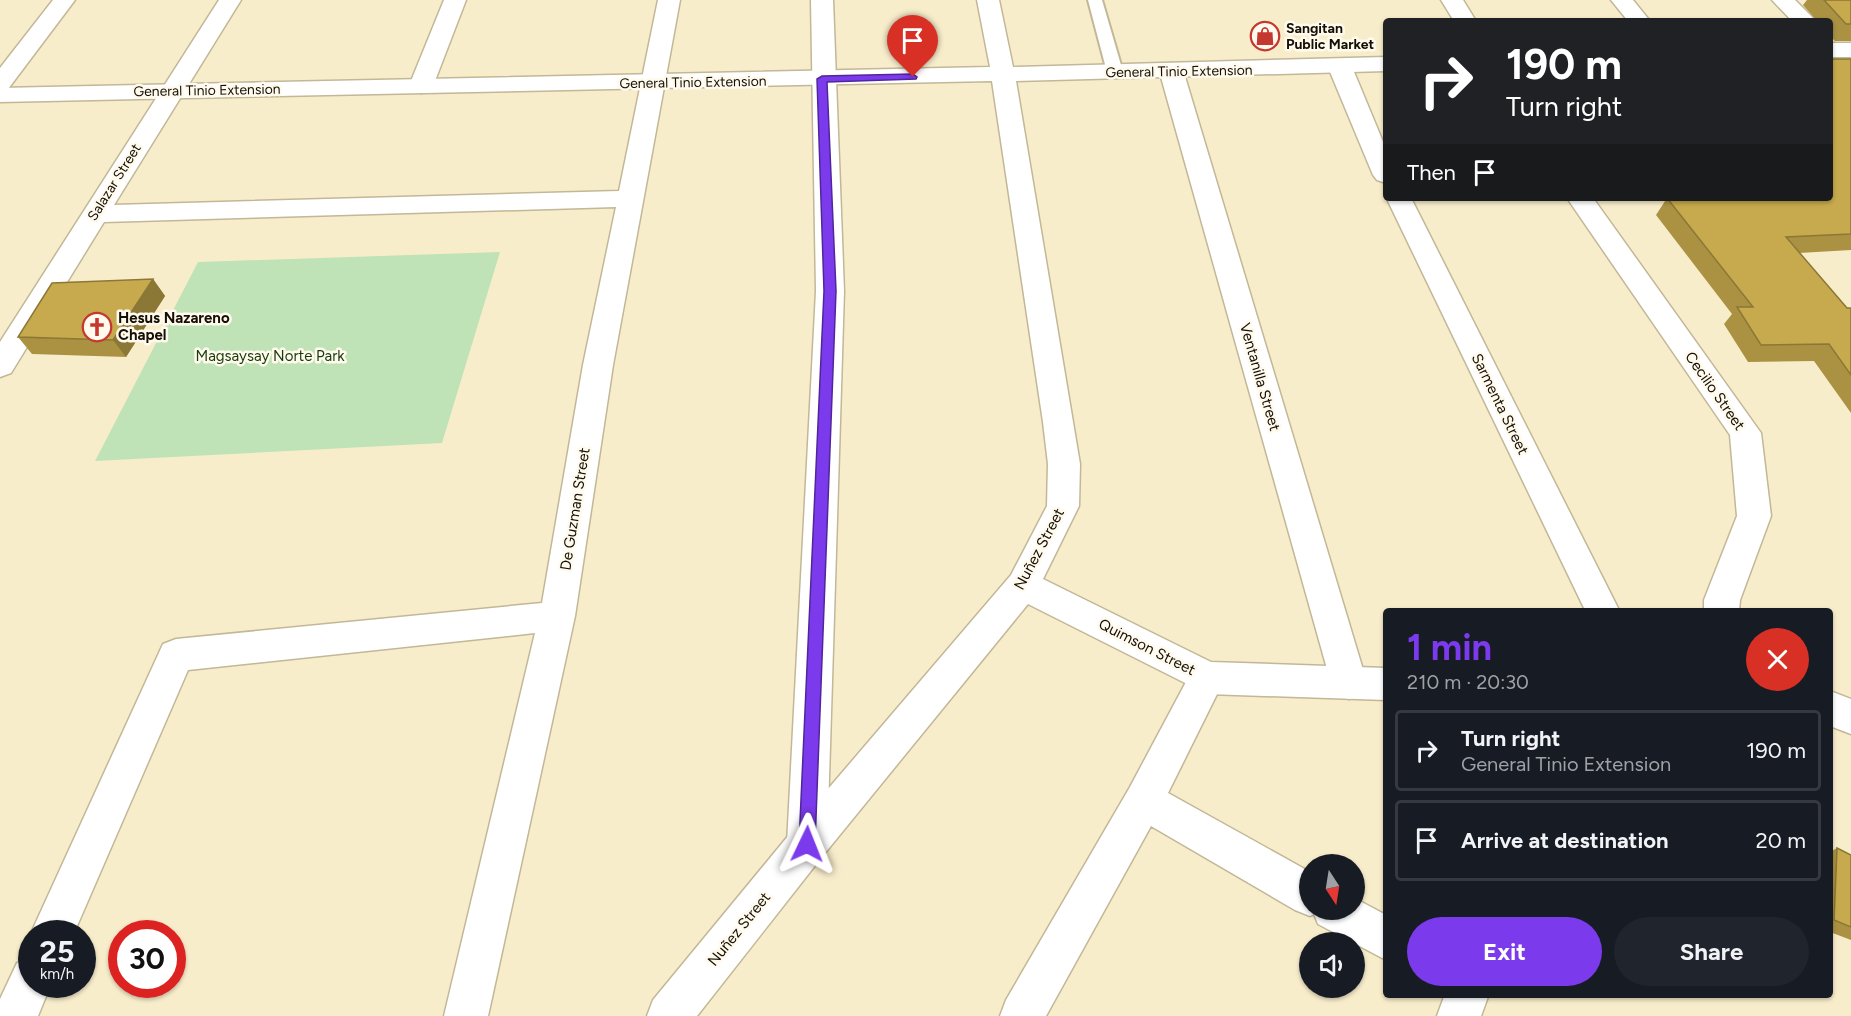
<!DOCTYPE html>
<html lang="en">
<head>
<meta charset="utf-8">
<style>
	:root { --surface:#171b24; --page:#20242c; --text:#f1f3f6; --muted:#9ea1a6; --line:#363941; --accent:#7c3aed }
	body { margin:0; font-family:Figtree,sans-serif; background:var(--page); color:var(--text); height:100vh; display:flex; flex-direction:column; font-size:22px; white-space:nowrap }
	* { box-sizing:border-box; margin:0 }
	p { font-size:20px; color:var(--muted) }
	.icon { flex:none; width:33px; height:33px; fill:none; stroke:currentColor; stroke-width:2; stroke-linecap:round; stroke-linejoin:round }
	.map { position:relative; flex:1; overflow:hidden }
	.side { position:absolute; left:1383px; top:608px; width:450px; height:390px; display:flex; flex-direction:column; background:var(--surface); border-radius:6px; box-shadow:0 2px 4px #0004 }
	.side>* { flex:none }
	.top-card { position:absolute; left:1383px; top:18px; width:450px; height:183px; border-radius:6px; box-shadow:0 2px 4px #0004; background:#202124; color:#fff; overflow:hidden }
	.needle { width:39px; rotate:168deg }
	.buttons { position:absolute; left:1299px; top:854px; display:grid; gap:12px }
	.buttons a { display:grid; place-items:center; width:66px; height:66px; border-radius:50%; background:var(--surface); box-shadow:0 2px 4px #0004; font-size:30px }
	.speed { position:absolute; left:18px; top:920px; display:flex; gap:12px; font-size:30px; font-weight:700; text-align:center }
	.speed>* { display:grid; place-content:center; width:78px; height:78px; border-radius:50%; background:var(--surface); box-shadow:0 2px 4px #0004; line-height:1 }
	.speed small { font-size:15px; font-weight:400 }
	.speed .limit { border:9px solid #d22; background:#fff; color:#111 }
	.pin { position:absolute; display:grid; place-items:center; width:51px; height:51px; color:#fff; margin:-62px -26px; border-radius:50% 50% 50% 0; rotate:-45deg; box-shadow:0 0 6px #0007 }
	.pin .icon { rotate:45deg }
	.me { position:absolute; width:66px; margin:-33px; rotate:2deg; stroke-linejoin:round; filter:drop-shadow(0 0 4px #0008) }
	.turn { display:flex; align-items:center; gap:21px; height:126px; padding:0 24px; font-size:27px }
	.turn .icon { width:78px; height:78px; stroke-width:2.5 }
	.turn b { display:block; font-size:42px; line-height:51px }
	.then { display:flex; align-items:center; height:57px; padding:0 24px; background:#0003; gap:12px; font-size:22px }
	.round { display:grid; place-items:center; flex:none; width:63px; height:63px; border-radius:32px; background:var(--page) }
	.overview { display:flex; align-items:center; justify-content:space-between; height:102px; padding:0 24px }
	h1 { font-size:36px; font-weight:700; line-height:45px; color:var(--accent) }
	.action { display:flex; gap:12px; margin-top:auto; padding:12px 24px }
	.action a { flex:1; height:69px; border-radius:36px; background:var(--accent); color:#fff; font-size:24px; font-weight:700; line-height:69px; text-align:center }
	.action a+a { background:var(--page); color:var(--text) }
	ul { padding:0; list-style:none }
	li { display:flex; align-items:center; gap:18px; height:81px; margin:0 12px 9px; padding:0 12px; border:3px solid var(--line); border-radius:6px }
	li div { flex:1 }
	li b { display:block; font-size:22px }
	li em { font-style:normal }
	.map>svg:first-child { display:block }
</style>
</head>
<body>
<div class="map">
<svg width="1851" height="1016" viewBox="0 0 1851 1016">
	<rect width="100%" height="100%" fill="#f8edcb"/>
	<!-- green -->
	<path fill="#bfe3b6" d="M500,252L442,443L95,461L198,262Z"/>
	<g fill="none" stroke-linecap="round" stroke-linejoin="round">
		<!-- lane casing -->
		<g stroke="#c2b797" stroke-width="4">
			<path id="lane" d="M1088,0H1102L1123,72L1121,75L1115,77L1107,72Z"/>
		</g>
		<!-- street casing -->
		<g stroke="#c2b797" stroke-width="3">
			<path id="street" d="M53,0H75L8,89L0,91V68Z
				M219,0H241L114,205L619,191L658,0H680L613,365L575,616L488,1016H444L535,633L188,670L74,933H32V935L31,933L163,644L176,639L542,603L583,365L616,207L104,222L11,373L0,377V342Z
				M444,0H466L433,86L429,91L421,93L413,91L409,86Z
				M811,0H833L844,291L827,844L821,858L807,864L793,858L787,844L816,291Z
				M1441,0H1463L1476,21H1454Z
				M1611,0H1633L1650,21H1628Z
				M1772,0H1795L1816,21H1792Z
				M1340,60L1348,62L1352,67L1386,149V183L1377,180L1373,175L1328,67L1332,62Z
				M1171,63L1179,65L1183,70L1367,683L1362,695L1349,699L1336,695L1331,683L1159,70L1163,65Z
				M1386,197L1411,198L1619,610H1585Z
				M1567,198H1593L1761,433L1771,516L1740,600L1739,610H1704V600L1737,516L1730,435Z
				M1207,662L1220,667L1225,678L1168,793L1310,872V909H1354V898L1386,915V960L1318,924L1314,914L1310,916L1295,910L1151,826L1046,1016H1000L1006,1000L1130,787L1194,667Z
				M32,956V984H51L38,1016H0V999L17,963Z
				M1445,994H1489L1481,1016H1437Z"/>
		</g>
		<!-- secondary casing -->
		<g stroke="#c2b797" stroke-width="3">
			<path id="secondary" d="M977,0H999L1013,67L1386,57V71L1016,81L1080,464L1079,506L1043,579L1211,662L1386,668V700L1207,694L1028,604L821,858L697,1016H647L653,1000L793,830L1011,575L1047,506L1048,464L1043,422L992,81L0,102V88L990,67Z
				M1830,43H1851V57H1830Z
				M1830,691L1851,699V734L1830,726Z"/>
		</g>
		<!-- lane -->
		<use href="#lane" fill="#fff" fill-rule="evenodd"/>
		<!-- street -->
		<use href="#street" fill="#fff" fill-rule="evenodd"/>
		<!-- secondary -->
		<use href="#secondary" fill="#fff" fill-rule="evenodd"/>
	</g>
	<!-- wall -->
	<path fill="#ab9242" d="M1807,0H1851V41H1835L1830,36V21H1817L1803,5Z
		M1851,59V250L1799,253L1847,308H1851V413L1814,361L1748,362L1724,324L1732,314L1656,215L1667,198H1830Z
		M153,279L165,296L126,357L32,354L18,337Z
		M1837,848L1851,855V940L1830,932V852Z"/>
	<!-- shaded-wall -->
	<path fill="#8b7736" d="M153,279L165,296L126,357L113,340Z"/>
	<!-- building -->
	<path fill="#c7aa4d" stroke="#8b7736" stroke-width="1.5" d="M1824,0H1851V24H1846Z
		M1830,59H1851V234L1786,237L1847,308H1851V375L1829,344L1761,345L1737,307H1753L1667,198H1830Z
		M153,279L113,340L18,337L52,283Z
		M1837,848L1851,855V927L1834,920Z"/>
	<!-- route -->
	<path fill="#7c3aed" stroke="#51269a" stroke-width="1.5" d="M913,74L917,77L916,79L827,82L836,291L815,844L813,850L807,852L801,850L799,844L824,291L817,79L822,76Z"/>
	<!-- icons -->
	<defs>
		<g id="shop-ring" transform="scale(1.5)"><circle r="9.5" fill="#fffaed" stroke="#c5382f" stroke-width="1.5"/><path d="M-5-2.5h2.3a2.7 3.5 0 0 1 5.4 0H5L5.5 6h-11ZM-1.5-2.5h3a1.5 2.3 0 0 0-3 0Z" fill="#c5382f"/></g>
		<g id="church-ring" transform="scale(1.5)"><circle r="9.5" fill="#fffaed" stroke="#c5382f" stroke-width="1.5"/><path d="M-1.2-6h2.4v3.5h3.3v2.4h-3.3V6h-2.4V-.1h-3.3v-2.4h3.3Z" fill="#c5382f"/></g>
	</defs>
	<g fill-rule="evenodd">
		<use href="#shop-ring" x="1265" y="36"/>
		<use href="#church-ring" x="97" y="327"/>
	</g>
	<g text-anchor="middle" stroke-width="5" stroke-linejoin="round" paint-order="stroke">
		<!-- far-poi labels -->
		<g font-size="14" font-weight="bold" fill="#141005" stroke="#fffaed" text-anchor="start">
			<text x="1286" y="33">Sangitan<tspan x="1286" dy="16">Public Market</tspan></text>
		</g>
		<!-- far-street labels -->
		<g font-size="14" fill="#141005" stroke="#fffaed">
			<text transform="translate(1179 71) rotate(-1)" y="5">General Tinio Extension</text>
			<text transform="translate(693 82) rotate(-1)" y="5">General Tinio Extension</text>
			<text transform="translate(207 90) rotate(-1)" y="5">General Tinio Extension</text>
			<text transform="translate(114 182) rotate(-58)" y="5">Salazar Street</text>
		</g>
		<!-- poi labels -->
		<g font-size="15" font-weight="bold" fill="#141005" stroke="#fffaed" text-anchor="start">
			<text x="118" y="323">Hesus Nazareno<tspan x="118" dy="17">Chapel</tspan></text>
		</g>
		<!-- park labels -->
		<g font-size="15" fill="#153b09" stroke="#fffaed">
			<text x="270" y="361">Magsaysay Norte Park</text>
		</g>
		<!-- street labels -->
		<g font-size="15" fill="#141005" stroke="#fffaed">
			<text transform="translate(1260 377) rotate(74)" y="5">Ventanilla Street</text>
			<text transform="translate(1715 391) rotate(55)" y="5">Cecilio Street</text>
			<text transform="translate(1500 404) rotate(64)" y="5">Sarmenta Street</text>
			<text transform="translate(575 509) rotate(-81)" y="5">De Guzman Street</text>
			<text transform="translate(1039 549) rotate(-62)" y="5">Nuñez Street</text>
			<text transform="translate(1147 647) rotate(27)" y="5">Quimson Street</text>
			<text transform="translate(739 929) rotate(-51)" y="5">Nuñez Street</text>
		</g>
	</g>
</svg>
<div class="buttons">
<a><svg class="needle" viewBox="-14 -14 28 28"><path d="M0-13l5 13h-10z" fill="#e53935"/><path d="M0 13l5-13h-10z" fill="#9ea1a6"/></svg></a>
<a><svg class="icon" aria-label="sound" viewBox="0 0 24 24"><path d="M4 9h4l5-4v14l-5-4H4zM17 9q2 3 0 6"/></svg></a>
</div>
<div class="speed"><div>25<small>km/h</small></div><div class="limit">30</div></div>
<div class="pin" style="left:913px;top:77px;background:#d93025"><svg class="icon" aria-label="arrive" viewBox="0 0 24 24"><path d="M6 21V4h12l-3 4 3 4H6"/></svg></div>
<svg class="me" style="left:807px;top:844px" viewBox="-20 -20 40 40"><path d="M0-17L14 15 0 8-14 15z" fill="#7c3aed" stroke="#fff" stroke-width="4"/></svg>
<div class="top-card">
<div class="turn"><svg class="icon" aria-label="right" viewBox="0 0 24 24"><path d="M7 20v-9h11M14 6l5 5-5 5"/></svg><div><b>190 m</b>Turn right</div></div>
<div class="then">Then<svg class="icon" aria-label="arrive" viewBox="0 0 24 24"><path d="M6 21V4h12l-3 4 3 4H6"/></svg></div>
</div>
<section class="side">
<div class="overview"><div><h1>1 min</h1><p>210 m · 20:30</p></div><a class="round" style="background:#d93025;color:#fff"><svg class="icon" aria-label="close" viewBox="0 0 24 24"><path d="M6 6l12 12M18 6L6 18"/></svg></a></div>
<ul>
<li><svg class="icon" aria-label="right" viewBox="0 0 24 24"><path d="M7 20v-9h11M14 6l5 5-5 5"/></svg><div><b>Turn right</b><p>General Tinio Extension</p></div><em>190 m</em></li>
<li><svg class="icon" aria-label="arrive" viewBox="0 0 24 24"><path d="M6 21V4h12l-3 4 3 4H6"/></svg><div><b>Arrive at destination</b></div><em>20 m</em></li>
</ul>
<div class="action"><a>Exit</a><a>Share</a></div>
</section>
</div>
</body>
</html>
